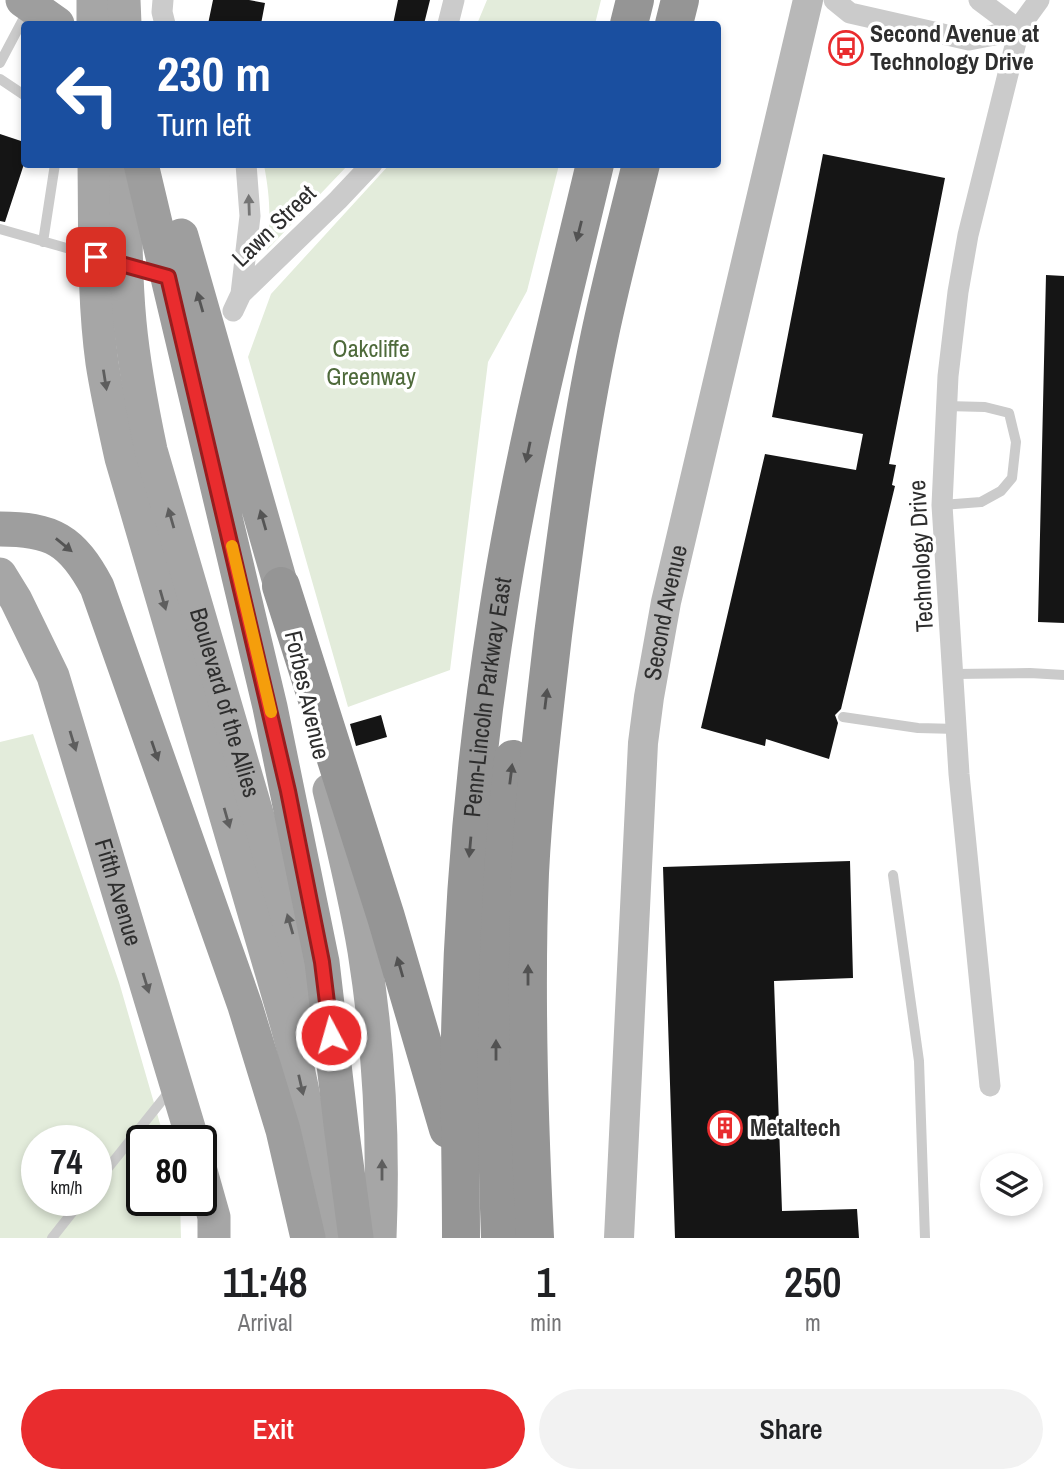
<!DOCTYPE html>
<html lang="en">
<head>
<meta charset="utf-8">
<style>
	:root { --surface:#fff; --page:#f2f2f2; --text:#202124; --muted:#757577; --accent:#e92c2e }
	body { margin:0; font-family:"Archivo Narrow",sans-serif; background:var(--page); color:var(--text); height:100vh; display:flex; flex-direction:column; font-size:26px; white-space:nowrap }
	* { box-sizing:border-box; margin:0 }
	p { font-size:23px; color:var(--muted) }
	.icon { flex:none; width:38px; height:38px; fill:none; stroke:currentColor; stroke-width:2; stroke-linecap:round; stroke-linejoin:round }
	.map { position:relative; height:1238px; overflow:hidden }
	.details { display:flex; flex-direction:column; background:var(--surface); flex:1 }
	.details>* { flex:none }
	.banner { position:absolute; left:21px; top:21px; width:700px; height:147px; border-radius:7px; box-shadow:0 4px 10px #0003; background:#1a4fa0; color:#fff; overflow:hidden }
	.buttons { position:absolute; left:980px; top:1153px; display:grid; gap:14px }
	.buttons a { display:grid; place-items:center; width:63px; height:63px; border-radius:50%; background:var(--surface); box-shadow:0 4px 10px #0003; font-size:35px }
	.speed { position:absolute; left:21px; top:1125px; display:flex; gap:14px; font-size:35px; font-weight:700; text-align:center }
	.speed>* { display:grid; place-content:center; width:91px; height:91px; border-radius:50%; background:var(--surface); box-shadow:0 4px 10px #0003; line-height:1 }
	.speed small { font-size:18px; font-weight:400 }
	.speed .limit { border:4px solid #111; border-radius:10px; background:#fff; color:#111 }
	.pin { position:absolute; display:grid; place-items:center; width:60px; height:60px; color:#fff; margin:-30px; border-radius:14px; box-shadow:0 4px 10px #0006 }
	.me { position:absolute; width:77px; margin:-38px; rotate:354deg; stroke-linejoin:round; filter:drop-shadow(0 0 5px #0008) }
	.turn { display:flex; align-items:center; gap:24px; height:147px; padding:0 21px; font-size:32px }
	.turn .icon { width:91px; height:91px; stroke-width:2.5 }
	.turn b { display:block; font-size:49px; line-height:60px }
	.eta { display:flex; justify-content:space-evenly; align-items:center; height:119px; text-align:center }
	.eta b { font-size:42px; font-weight:600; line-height:49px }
	.action { display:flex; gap:14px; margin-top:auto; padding:14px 21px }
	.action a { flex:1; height:80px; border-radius:42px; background:var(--accent); color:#fff; font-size:28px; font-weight:600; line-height:80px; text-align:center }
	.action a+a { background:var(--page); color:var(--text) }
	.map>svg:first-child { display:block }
</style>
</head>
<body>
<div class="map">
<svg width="1064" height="1238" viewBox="0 0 1064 1238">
	<rect width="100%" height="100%" fill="#fff"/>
	<!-- green -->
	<path fill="#e3ecdb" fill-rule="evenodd" d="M487,0H601L595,24H477Z
		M264,165H348L267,250C271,217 270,197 264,165Z
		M389,165H559L527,291L488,362L450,670L348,707L248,357L271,294Z
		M33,734L119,982L165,1141H142V1200L180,1201L181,1238H0V742ZM37,1141H96V1200H37Z"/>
	<!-- building -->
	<path fill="#151515" d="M213,0H249L265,3L261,24H208Z
		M398,0H430L424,24H393Z
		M0,134L24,142V164L5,222L0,221Z
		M823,154L945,178L889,464L896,465L892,485L895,486L841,709L835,715L838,723L829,759L766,739L765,746L701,728L765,454L856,470L863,434L772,417Z
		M1046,275L1064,276V623L1038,622Z
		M381,715L387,737L356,746L350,724Z
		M850,861L853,978L774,981L782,1211L857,1209L859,1238H675L663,867Z"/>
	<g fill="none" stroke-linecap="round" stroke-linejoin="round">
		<!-- service -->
		<path stroke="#cbcbcb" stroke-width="10" d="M0,63L28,10
			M0,79L24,95
			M0,229L91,255
			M43,242L55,164
			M942,505L981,502L1001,491L1012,478L1016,442L1009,413L985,407L946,406
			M954,674L1030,673L1064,675
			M843,717L918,728L957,729
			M893,875L919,1061L925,1238
			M96,1183L172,1088
			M52,1238L82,1200"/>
		<!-- minor -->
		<path stroke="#cbcbcb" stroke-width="21" d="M163,0L162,12L165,24
			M834,0L850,13L969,40L1019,30
			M979,0L1019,30
			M448,24L454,0
			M241,294L338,200L372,164
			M233,311L241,294L250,216L246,164
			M990,1086L959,774L942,505L948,376L958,292L968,235L1019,30L1023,22L1039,0"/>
		<!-- secondary -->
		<path stroke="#b8b8b8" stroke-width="30" id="s1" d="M619,1238L643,743L649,697L666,602L808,0"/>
		<!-- primary -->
		<g stroke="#a6a6a6" stroke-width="33">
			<path d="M93,0V24"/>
			<path d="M124,0L125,24"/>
			<path d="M94,164C95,230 93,297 102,363C107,395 114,426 121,458L283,1012C291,1040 299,1068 304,1097C313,1143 319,1191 324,1238"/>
			<path id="s2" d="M126,164C126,217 125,269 130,322C134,365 142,407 151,450L318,1022"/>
			<path id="s3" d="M0,574L16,600L53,676L193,1141"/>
			<path d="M329,790C342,844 355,897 364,951C379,1046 384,1143 380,1238"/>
			<path d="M201,1171L214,1217V1238"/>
		</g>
		<!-- trunk -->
		<path stroke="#9e9e9e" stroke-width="35" d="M23,0L57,24
			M141,164L270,707L322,962L342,1133L356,1238
			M181,236L281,586
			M0,529C52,529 72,540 97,587L245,1006L283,1130L308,1238"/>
		<!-- motorway -->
		<g stroke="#959595" stroke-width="38">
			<path d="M629,24L635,0"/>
			<path d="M674,24L680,0"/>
			<path d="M281,586L386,917L448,1129"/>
			<path id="s4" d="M461,1238C461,1171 459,1103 460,1036C463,896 475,756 497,618C520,465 559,315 595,164"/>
			<path d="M500,1238C494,1078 495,918 513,759"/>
			<path d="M535,1238C529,1117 525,995 530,873C534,794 544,714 553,635C566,534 579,434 600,334C612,277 627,221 641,164"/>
		</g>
	</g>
	<!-- one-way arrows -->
	<defs><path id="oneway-solid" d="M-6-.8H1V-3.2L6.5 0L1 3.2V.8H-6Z" transform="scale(1.75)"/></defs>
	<use fill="#757575" href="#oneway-solid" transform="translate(249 205) rotate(-92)"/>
	<g fill="#525252">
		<use href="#oneway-solid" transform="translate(579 231) rotate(104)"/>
		<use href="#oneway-solid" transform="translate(528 452) rotate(102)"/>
		<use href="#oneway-solid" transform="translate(546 699) rotate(-83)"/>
		<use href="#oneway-solid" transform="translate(511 774) rotate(-83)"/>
		<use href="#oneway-solid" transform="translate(470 847) rotate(95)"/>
		<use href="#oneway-solid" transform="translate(400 967) rotate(-106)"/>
		<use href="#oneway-solid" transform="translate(528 975) rotate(-90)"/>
		<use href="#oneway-solid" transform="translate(496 1050) rotate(-90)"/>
	</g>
	<g fill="#555">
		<use href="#oneway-solid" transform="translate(200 302) rotate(-106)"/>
		<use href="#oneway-solid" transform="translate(263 520) rotate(-106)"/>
		<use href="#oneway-solid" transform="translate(64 545) rotate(39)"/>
		<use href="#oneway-solid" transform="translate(155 751) rotate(71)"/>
	</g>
	<g fill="#5e5e5e">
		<use href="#oneway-solid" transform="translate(105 380) rotate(81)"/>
		<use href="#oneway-solid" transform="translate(171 518) rotate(-106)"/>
		<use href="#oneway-solid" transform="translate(163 600) rotate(74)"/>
		<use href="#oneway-solid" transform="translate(73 741) rotate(73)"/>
		<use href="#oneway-solid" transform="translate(227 818) rotate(74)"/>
		<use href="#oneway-solid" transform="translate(290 924) rotate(-106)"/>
		<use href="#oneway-solid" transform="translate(146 983) rotate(73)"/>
		<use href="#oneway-solid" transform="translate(301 1085) rotate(77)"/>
		<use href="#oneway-solid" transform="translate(382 1170) rotate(-90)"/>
	</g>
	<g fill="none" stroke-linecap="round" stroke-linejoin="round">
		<!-- route casing -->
		<g stroke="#971d1e" stroke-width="18">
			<path id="route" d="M96,257L168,277L288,791L322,962L331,1035"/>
		</g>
		<!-- route -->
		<use href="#route" stroke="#e92c2e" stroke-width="12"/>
		<!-- slow -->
		<path stroke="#f59e0b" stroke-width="12" d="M232,546L271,712"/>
	</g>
	<!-- icons -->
	<defs>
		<g id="bus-ring" transform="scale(1.75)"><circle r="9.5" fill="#fff" stroke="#e92c2e" stroke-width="1.5"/><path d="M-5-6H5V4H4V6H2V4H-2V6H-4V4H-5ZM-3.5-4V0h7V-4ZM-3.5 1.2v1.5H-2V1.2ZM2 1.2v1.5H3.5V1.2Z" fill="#e92c2e"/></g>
		<g id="building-ring" transform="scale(1.75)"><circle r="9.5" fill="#fff" stroke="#e92c2e" stroke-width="1.5"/><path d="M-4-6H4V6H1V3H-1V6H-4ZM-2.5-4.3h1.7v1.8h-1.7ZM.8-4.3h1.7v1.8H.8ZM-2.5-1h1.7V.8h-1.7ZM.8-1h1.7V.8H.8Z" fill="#e92c2e"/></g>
	</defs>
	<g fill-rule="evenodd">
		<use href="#bus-ring" x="846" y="48"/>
		<use href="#building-ring" x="725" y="1128"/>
	</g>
	<g text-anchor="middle" stroke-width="7" stroke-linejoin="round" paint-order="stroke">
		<!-- poi labels -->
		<g font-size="24" font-weight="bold" fill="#2e2e2e" stroke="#fff" text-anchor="start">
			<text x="870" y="42">Second Avenue at<tspan x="870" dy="28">Technology Drive</tspan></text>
			<text x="750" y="1136">Metaltech</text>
		</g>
		<!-- street labels -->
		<g font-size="24" fill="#2e2e2e" stroke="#fff">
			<text transform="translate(274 226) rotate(-44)" y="8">Lawn Street</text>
			<text transform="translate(921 556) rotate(-93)" y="8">Technology Drive</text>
			<text dy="8" stroke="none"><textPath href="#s1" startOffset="628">Second Avenue</textPath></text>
			<text transform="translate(307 695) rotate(77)" y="8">Forbes Avenue</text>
			<text dy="8" stroke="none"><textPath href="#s4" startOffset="542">Penn-Lincoln Parkway East</textPath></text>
			<text dy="8" stroke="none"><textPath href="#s2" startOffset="551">Boulevard of the Allies</textPath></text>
			<text dy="8" stroke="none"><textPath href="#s3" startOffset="341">Fifth Avenue</textPath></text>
		</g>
		<!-- park labels -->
		<g font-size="24" fill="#4e6a3a" stroke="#fff">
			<text x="371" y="357">Oakcliffe<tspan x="371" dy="28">Greenway</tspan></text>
		</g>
	</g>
</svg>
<div class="buttons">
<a><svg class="icon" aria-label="layers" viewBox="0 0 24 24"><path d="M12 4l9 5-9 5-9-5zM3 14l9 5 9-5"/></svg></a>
</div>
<div class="speed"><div>74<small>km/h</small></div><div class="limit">80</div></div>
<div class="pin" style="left:96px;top:257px;background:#d93025"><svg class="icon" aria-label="arrive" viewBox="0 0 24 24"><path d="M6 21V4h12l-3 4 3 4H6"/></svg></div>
<svg class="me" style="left:331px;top:1035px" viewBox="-20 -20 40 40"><circle r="17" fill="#e92c2e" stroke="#fff" stroke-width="3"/><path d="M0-11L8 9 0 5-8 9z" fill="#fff"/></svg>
<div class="banner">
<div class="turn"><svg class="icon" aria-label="left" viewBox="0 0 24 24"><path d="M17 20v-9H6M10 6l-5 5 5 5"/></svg><div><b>230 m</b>Turn left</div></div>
</div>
</div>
<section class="details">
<div class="eta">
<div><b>11:48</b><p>Arrival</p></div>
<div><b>1</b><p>min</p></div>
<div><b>250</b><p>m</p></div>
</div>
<div class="action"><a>Exit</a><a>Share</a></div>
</section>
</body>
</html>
